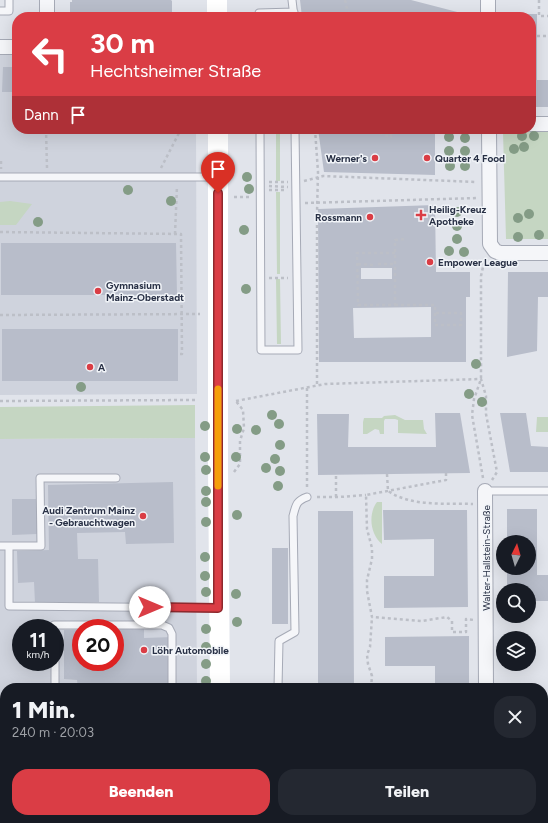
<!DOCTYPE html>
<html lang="de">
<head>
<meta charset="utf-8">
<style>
	:root { --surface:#171b24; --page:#242831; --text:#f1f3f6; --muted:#9ea1a6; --accent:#da3d45 }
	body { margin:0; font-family:Figtree,sans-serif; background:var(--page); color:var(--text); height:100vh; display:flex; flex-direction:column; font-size:15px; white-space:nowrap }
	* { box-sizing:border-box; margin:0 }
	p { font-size:13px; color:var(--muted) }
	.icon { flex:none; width:22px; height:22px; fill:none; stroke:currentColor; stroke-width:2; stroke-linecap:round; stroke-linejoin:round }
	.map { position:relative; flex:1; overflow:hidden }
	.drawer { position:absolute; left:0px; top:683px; width:548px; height:140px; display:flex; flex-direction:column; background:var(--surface); border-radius:16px 16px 0 0; box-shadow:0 4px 16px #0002 }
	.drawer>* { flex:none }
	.guide { position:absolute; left:12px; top:12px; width:524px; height:122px; border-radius:16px; box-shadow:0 4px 16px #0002; background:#da3d45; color:#fff; overflow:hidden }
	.needle { width:26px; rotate:5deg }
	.fabs { position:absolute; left:496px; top:535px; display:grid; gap:8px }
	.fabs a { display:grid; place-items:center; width:40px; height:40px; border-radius:50%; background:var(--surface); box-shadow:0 4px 16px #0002; font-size:20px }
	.speed { position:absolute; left:12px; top:619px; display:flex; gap:8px; font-size:20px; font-weight:700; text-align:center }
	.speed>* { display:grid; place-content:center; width:52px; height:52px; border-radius:50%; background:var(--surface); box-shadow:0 4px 16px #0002; line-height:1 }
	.speed small { font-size:10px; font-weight:400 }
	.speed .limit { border:6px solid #d22; background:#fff; color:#111 }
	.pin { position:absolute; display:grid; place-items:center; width:34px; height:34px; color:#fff; margin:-41px -17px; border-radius:50% 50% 50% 0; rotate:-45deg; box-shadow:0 0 4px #0007 }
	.pin .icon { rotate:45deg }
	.me { position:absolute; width:44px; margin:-22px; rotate:90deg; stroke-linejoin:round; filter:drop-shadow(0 0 3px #0008) }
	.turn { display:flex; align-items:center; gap:14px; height:84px; padding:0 12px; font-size:18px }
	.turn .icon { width:52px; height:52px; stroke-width:2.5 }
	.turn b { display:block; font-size:28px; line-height:34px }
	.then { display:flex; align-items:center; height:38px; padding:0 12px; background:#0003; gap:8px; font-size:15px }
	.round { display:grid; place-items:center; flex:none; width:42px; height:42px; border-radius:16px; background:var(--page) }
	.summary { display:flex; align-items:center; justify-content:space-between; height:68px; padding:0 12px }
	h1 { font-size:24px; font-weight:800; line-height:30px }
	.primary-button { display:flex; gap:8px; margin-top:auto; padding:8px 12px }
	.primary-button a { flex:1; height:46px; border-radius:16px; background:var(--accent); color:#fff; font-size:16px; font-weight:800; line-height:46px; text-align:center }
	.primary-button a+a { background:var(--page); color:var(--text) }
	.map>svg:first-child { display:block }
</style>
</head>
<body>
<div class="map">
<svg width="548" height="823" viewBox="0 0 548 823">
	<rect width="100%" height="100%" fill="#e1e4eb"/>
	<!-- built -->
	<path fill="#cfd3dd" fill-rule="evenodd" d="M0,47H17V129H196L197,394L0,395Z
		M195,438L197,688H5V818H197L198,823H0V439ZM21,628H55V662H21ZM81,628H115V662H81Z
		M243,818H450V823H243Z"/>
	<!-- green -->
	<path fill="#c5d6c2" d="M276,129H280V181H276Z
		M503,132H548V239H506Z
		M276,192H280V274H277Z
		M10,201L32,204L16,225H0V202Z
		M276,279H280L281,344H277Z
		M195,405V438L0,439V407Z
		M395,415L405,420H423L424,429L427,434L398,433V420L395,419H385L384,421V434H380L379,430L375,429L367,434H363V422L364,418H382L384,416Z
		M537,417H548V432H536Z
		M377,502H382V544C370,534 368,514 377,502Z
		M379,684H406V688H379Z"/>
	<!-- building -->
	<path fill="#b8bdca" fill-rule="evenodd" d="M72,0H171L172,1V15H70V2H72Z
		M300,0H411L465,14V17H302Z
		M505,14H537V80H548V107H531V17H505Z
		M3,67H17V92H2Z
		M318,129H435V175L324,172Z
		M435,205L436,272H470V297H466V362H319L318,209ZM361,268H392V279H361ZM431,307V337L354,338L353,308Z
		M1,243H176L177,295H1Z
		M508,272H548V297H538L537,351L507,357Z
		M2,329H178V381H2Z
		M435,413H460L470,473L318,475L317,414H349L348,447H436Z
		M500,413H526L531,446L548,447V472H510Z
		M173,482L174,543L126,544L125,532L77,533L78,559H98L99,602L35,603L34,582L18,583L17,551L49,550L48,485Z
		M12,499H37V534L12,535Z
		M507,509H537V575H548V601H529V590H507V568H529V542H507Z
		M383,510H467L468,607L384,608V576H434V539L384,540Z
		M318,511H353L354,688H318Z
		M272,548H288V624H272Z
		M115,629H144V638L173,637V688H78L77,680L64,679V630H81V662H115Z
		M469,636V688H435V666H385V637Z
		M321,818H434V823H321Z
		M468,818H495V823H468Z
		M515,818H541V823H515Z"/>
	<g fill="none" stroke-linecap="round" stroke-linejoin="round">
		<!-- lane casing -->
		<g stroke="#a6aab6" stroke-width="9">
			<path id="lane" d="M292,0L294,17
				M0,11H9V0
				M259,17V13L294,12
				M260,129L261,350H298L295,129
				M0,177H216
				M485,491H548
				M0,546H9V606L218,608
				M9,546H41L40,478H116
				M54,628V625H162L169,628L172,634V688
				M55,662V688
				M278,688L279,641L295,632L293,516C296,505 296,501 307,497
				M161,818V823
				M95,823L96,818"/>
		</g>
		<!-- street casing -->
		<g stroke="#a6aab6" stroke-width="16">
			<path id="street" d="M488,0V17
				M47,17V0
				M0,47H17
				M531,124H548
				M489,129L490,244L495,251L500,253H548
				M485,491L486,688
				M543,749H548
				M0,752H5"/>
		</g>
		<!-- path -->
		<path stroke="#bcbfc7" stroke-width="2.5" stroke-dasharray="3 3" stroke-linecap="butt" d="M345,0L349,17
			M539,0V16H548
			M537,36H548
			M46,129L47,168
			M315,129L318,172L317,213V386
			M376,129L377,132L391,137V129
			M1,161V169
			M161,168L179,133L183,129
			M304,181L323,176L477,182
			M269,182H288
			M269,186L288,187
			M269,190H286
			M234,197H252
			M305,203L478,198
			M0,232L181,234L182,354H178
			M175,234L177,186
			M395,253H357L358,305H395V240L405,239
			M358,264L374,265
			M378,264H395
			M269,278H288
			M395,305H435V325H461V313H435
			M0,315L200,314
			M307,388V488
			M0,401L195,400
			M236,401L325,384L481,379L486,396V414L497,472L492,480
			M234,472L240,464V441L244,428L243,410L235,400
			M446,473V480L366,495L367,529L372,548V559L367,580V591L372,617L422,621L447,617L452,621V632H466V619L474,620
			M387,474L388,491C412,507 445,503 473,504
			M483,478L472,415L474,399L481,379V276L485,258
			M317,497H339L366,495
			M336,497V474
			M371,688L372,676L368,664L367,655L370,647L372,617"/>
		<!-- lane -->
		<use href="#lane" stroke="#f5f6f9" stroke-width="7"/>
		<!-- street -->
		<use href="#street" stroke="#f5f6f9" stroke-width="14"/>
		<!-- secondary -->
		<path stroke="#fff" stroke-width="20" d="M217,0V17
			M218,129V467L220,688
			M221,818V823"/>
	</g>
	<!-- trees -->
	<g fill="#849c86">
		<circle cx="522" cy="136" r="5"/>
		<circle cx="534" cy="136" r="5"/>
		<circle cx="449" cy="137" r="5"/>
		<circle cx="465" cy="138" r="5"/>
		<circle cx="524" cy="147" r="5"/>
		<circle cx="514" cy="149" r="5"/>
		<circle cx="449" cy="151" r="5"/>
		<circle cx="465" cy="151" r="5"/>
		<circle cx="450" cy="166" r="5"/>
		<circle cx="465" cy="166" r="5"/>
		<circle cx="247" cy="177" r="5"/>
		<circle cx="249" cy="189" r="5"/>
		<circle cx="128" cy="190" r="5"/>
		<circle cx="171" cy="201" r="5"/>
		<circle cx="457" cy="212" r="5"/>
		<circle cx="529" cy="214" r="5"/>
		<circle cx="518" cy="218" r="5"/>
		<circle cx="38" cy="222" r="5"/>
		<circle cx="457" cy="226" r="5"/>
		<circle cx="244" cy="230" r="5"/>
		<circle cx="539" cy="235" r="5"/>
		<circle cx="518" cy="237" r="5"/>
		<circle cx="457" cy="239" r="5"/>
		<circle cx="449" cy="251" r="5"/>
		<circle cx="464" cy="252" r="5"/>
		<circle cx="246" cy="289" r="5"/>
		<circle cx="476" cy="364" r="5"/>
		<circle cx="81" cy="387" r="5"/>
		<circle cx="469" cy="394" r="5"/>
		<circle cx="482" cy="402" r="5"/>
		<circle cx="272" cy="415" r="5"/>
		<circle cx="279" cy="424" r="5"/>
		<circle cx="205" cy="426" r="5"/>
		<circle cx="237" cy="429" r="5"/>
		<circle cx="256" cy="430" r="5"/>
		<circle cx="280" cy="445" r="5"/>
		<circle cx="205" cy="457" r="5"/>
		<circle cx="236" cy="457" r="5"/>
		<circle cx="275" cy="459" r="5"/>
		<circle cx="266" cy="468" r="5"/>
		<circle cx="206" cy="470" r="5"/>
		<circle cx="280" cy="471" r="5"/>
		<circle cx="278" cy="486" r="5"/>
		<circle cx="206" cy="491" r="5"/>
		<circle cx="206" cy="502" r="5"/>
		<circle cx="237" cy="515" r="5"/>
		<circle cx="206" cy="522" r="5"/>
		<circle cx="205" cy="557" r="5"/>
		<circle cx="205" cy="576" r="5"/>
		<circle cx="206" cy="592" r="5"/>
		<circle cx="236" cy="594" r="5"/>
		<circle cx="237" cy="622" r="5"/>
		<circle cx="206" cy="629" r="5"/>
		<circle cx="206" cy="647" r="5"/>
		<circle cx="206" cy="664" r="5"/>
		<circle cx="206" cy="681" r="5"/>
	</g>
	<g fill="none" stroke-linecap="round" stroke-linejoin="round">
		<!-- route casing -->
		<g stroke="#8e282d" stroke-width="10">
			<path id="route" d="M150,607L218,608V193"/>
		</g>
		<!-- route -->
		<use href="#route" stroke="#da3d45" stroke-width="7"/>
		<!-- slow -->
		<path stroke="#f59e0b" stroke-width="7" d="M218,486V389"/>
	</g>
	<!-- markers -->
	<g fill="#da3d45" stroke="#f1f4f8" stroke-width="1.5">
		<circle cx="375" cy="158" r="4"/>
		<circle cx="427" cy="158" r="4"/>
		<path d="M419 209h4v4h4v4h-4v4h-4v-4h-4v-4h4z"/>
		<circle cx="370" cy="217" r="4"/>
		<circle cx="430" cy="262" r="4"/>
		<circle cx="98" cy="291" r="4"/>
		<circle cx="90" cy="367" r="4"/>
		<circle cx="143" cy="516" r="4"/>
		<circle cx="144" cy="650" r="4"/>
	</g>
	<g text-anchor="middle" stroke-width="3" stroke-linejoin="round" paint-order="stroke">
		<!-- poi labels -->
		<g font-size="10" font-weight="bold" fill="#283045" stroke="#f1f4f8" text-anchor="start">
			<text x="367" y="162" text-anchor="end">Werner's</text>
			<text x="435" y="162">Quarter 4 Food</text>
			<text x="429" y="213">Heilig-Kreuz<tspan x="429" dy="12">Apotheke</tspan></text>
			<text x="362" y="221" text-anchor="end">Rossmann</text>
			<text x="438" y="266">Empower League</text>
			<text x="106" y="289">Gymnasium<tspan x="106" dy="12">Mainz-Oberstadt</tspan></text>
			<text x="98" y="371">A</text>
			<text x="135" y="514" text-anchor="end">Audi Zentrum Mainz<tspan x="135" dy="12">- Gebrauchtwagen</tspan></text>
			<text x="152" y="654">Löhr Automobile</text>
		</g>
		<!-- street labels -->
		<g font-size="10" fill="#283045" stroke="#f1f4f8">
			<text transform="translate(486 558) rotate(-90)" y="4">Walter-Hallstein-Straße</text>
		</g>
	</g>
</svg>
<div class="fabs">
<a><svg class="needle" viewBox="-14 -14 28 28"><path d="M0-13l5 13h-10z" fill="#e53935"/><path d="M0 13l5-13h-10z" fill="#9ea1a6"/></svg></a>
<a><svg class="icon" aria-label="search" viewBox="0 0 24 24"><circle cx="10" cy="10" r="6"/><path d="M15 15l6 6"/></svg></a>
<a><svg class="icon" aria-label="layers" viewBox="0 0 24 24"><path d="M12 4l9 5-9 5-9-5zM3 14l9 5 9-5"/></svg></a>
</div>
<div class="speed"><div>11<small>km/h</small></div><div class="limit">20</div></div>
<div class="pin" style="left:218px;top:193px;background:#d93025"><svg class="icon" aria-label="arrive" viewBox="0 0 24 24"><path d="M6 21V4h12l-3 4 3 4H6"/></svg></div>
<svg class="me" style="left:150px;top:607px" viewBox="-20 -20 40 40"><circle r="19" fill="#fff"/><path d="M0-13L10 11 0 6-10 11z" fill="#da3d45"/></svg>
<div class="guide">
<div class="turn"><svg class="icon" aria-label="left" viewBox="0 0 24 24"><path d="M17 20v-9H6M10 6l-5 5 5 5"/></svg><div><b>30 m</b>Hechtsheimer Straße</div></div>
<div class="then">Dann<svg class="icon" aria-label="arrive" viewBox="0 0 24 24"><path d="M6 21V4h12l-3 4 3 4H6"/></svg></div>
</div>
<section class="drawer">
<div class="summary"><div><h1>1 Min.</h1><p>240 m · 20:03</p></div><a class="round"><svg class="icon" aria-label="close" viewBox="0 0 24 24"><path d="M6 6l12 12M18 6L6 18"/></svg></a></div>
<div class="primary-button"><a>Beenden</a><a>Teilen</a></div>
</section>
</div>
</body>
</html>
